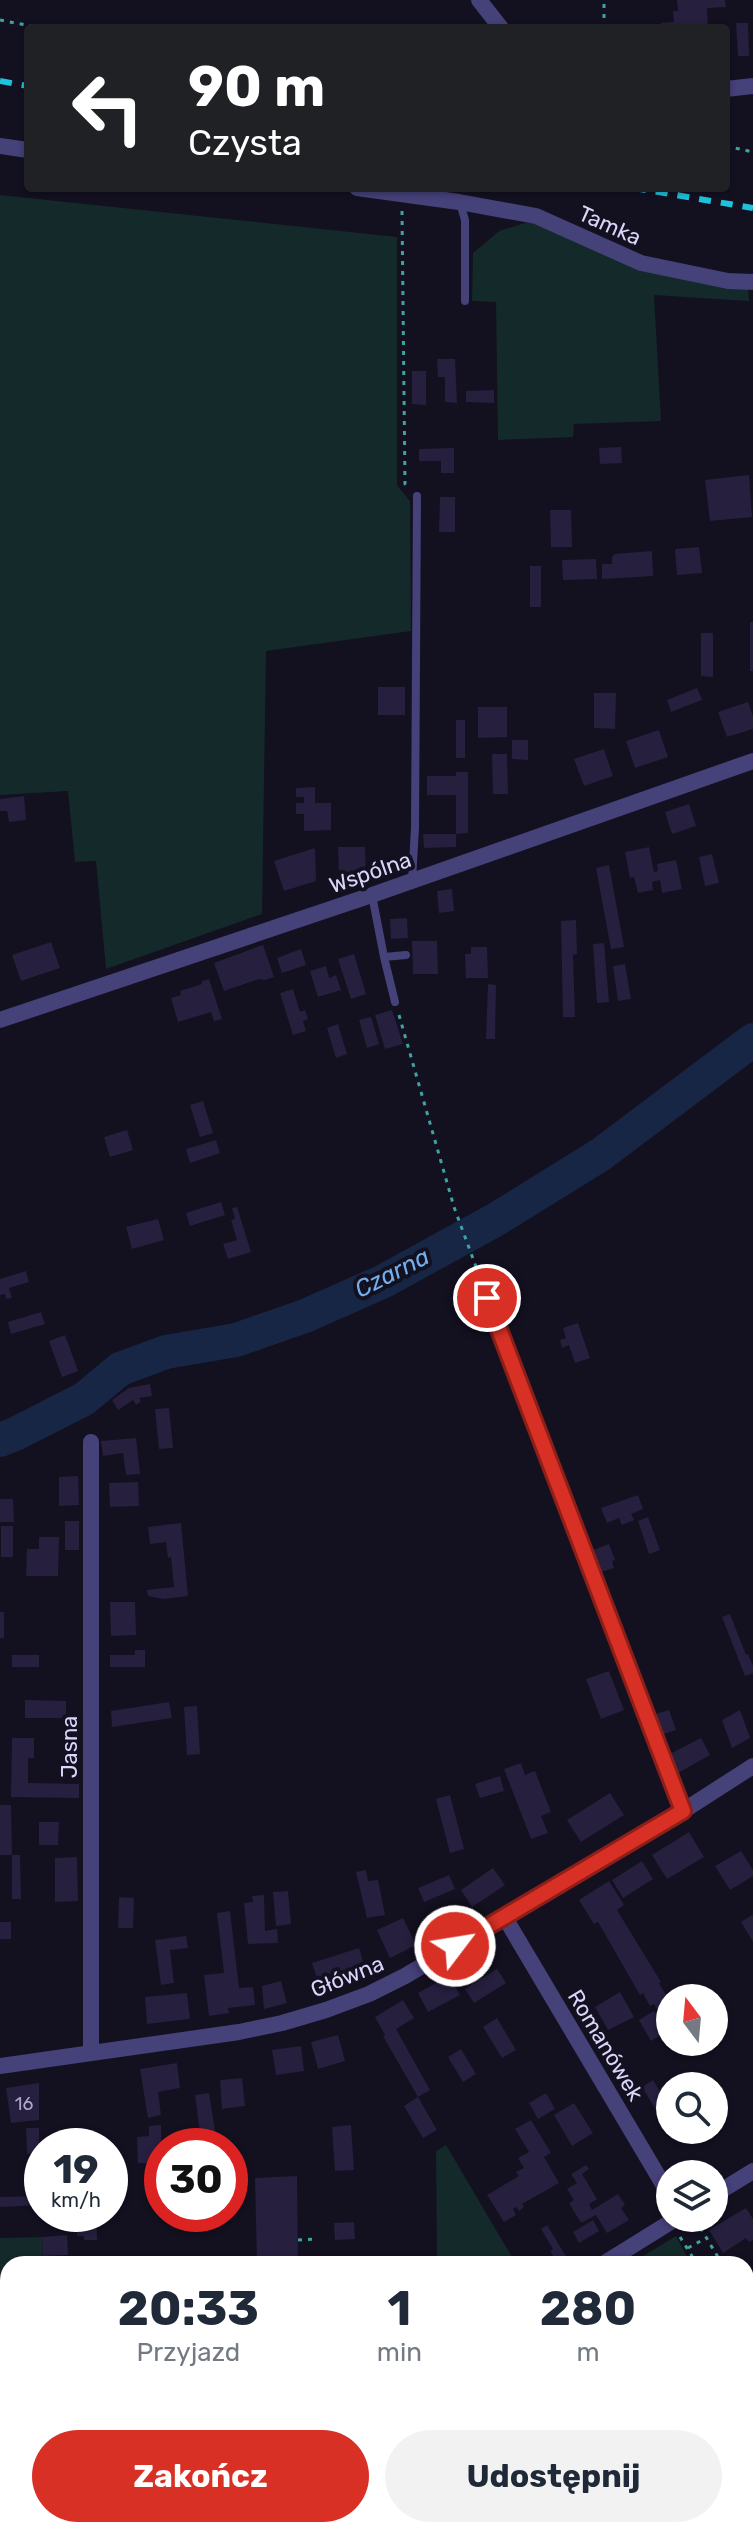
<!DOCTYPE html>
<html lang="pl">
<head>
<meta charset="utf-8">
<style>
	:root { --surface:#fff; --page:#f2f2f3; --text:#1f2937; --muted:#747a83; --accent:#d93025 }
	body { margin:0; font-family:Rubik,sans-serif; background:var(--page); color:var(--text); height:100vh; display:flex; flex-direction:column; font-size:30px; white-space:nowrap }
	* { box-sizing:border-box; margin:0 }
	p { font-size:26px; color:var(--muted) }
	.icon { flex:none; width:44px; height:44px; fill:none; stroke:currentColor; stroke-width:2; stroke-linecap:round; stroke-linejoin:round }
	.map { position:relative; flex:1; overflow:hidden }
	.sheet { position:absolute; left:0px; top:2256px; width:754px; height:282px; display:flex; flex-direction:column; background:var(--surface); border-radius:24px 24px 0 0; box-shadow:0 2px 6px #0004 }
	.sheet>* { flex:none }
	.guide { position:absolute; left:24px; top:24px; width:706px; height:168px; border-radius:8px; box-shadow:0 2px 6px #0004; background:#202124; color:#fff; overflow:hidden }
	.needle { width:52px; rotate:344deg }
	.tools { position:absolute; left:656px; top:1984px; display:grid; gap:16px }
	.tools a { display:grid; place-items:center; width:72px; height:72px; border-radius:50%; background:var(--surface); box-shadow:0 2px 6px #0004; font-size:40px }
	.speed { position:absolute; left:24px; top:2128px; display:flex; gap:16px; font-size:40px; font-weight:700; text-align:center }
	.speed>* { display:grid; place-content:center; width:104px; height:104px; border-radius:50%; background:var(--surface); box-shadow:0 2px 6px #0004; line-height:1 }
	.speed small { font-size:20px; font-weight:400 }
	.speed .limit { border:12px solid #d22; background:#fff; color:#111 }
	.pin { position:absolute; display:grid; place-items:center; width:68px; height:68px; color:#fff; margin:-34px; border:4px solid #fff; border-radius:50%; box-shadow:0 2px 8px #0007 }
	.me { position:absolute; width:88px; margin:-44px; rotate:59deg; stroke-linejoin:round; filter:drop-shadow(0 0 6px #0008) }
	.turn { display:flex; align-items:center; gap:28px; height:168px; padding:0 32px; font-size:36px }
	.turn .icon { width:104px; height:104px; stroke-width:2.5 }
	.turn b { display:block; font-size:56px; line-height:68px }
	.eta { display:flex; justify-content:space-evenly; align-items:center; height:136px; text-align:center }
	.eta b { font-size:48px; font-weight:700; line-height:56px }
	.button { display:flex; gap:16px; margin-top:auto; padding:16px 32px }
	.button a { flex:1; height:92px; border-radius:48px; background:var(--accent); color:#fff; font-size:32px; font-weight:700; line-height:92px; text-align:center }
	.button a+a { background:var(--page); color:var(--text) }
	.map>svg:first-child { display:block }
</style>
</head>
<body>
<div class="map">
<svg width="753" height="2537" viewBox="0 0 753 2537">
	<rect width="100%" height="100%" fill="#131020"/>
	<!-- green -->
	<path fill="#142929" d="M0,195L397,237V485L410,501L411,631L266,651L262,914L106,969L96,861L75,862L68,791L0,795Z
		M535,220L640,268L748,287L749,301L654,295L661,421L574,424L573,437L498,440L496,302L472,301L473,253L499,231Z
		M446,2145L516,2264H517H437L436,2151Z
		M676,2236L691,2264H630Z
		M42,2237L43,2264H8V2530H45V2537H0V2238Z
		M746,2362L753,2374V2537H552V2530H746Z"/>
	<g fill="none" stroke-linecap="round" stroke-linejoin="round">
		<!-- river -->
		<path stroke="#162644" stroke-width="34" d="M0,1440L15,1434L84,1399L120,1369L166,1352L236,1340L305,1316L384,1281L495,1220L600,1155L753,1040"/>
	</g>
	<!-- building -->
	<path fill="#261f3e" d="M677,0H725L726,7L707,8L708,28H661V23L674,22L673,11H678Z
		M736,23H748L749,56H738Z
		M437,359H455L457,403L445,402V377H438Z
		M412,371H426V405L412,404Z
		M494,390V403L466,402V391Z
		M621,447L622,463L600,464L599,448Z
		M454,448V473H441V461H419V449Z
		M749,475L752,517L710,521L705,480Z
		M440,497H455V532H439Z
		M550,510H571L572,547H551Z
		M699,547L702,573L677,575L675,549Z
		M652,551L653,576L602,579V564H612V557L615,554Z
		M596,559L597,579L563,580L562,560Z
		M530,566H541V607H530Z
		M750,622H753V671H750Z
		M701,633H713V677L701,676Z
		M378,687H405V715H378Z
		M697,688L702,700L671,712L667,700Z
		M594,693H616L615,729L594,728Z
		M748,702L753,716V729L727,737L718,712Z
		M478,707H507V737L478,738Z
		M456,720H465V758H456Z
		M659,730L668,757L635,768L626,741Z
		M512,740H528V760L512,759Z
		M604,749L613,776L584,786L574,759Z
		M492,754H507L508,794H493Z
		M456,772H468V833L456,834V795H427V776H456Z
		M315,787V803H331V830L304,831V814H296V803H304V797H296V788Z
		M24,796L26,820L9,822L7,811H0V799Z
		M689,804L696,826L672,834L665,812Z
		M423,834H456V847L424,848Z
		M338,847H365L366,875H339Z
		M649,847L654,872L658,871L657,864L676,860L682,889L662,893L660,880L652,882L653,890L638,893L634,877L630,878L625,852Z
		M315,848L316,881L284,891L274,861Z
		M712,854L719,883L705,886L699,857Z
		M609,865L624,947L611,949L596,868Z
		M452,889L454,911L439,913L437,891Z
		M407,918L408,938L391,939L390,919Z
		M576,920L577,954L573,955L575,1017H563L561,921Z
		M412,941H437L438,974H413Z
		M51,942L60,968L21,981L12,955Z
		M604,943L609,1002L597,1003L593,944Z
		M263,945L274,977L265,980L259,979L224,991L214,963Z
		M471,947H487L488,978H466L465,954H471Z
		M301,949L306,965L282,973L277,958Z
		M354,954L366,994L351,999L338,959Z
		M625,964L631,999L618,1001L613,966Z
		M326,966L329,978L336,975L341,990L318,997L310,971Z
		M209,979L222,1019L214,1021L211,1012L178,1022L171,998L181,995L180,991L202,984V981Z
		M488,984L496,985L495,1039H486Z
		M293,989L300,1012L305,1010L308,1019L303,1021L306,1031L293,1035L280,993Z
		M392,1010L403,1044L385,1049L375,1015Z
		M371,1017L379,1044L367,1048L359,1020Z
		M338,1024L347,1054L336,1058L327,1028Z
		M203,1101L213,1133L200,1137L190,1105Z
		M127,1130L133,1150L110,1157L104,1137Z
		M216,1140L220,1153L190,1163L186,1149Z
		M221,1202L225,1215L190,1226L186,1213Z
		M237,1207L251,1252L228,1259L223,1244L237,1240L231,1220L235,1219L232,1208Z
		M158,1219L164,1240L132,1249L126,1227Z
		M26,1271L29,1282L9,1288L12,1298L6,1299L5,1294L0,1295V1279Z
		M41,1312L45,1324L11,1334L8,1322Z
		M578,1323L590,1358L575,1363L569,1345L562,1348L560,1340L566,1338L563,1328Z
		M65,1335L78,1371L62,1377L49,1341Z
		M150,1384L152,1396L139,1398L141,1402L136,1405L133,1400L118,1410L112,1400L129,1388Z
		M169,1408L173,1448L159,1449L155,1409Z
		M136,1438L140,1474L126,1475L123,1453L103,1456L101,1441Z
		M78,1476L79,1505L59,1506V1477Z
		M138,1482L139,1506L110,1507L109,1483Z
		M638,1495L643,1509L631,1514L634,1520L622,1525L619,1518L607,1523L601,1508Z
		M0,1499H13L14,1522H0Z
		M648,1517L660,1550L649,1554L638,1521Z
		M65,1521H79V1550H65Z
		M181,1523L188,1596L163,1599L148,1596L147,1590L174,1587L171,1557L168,1558L166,1542L150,1544L148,1527Z
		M1,1526H13V1557H1Z
		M39,1537H59L58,1576H26L27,1549H39Z
		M609,1544L615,1560L612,1561L614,1568L601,1572L593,1550Z
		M110,1602H135L136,1635L111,1636Z
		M0,1612H4V1638H0Z
		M730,1614L746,1655L748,1654L753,1666V1673L745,1676L722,1617Z
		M135,1650H145V1667H110V1655H135Z
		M12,1655H39V1667H12Z
		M609,1671L624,1710L601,1719L586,1679Z
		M25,1700L66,1701V1718H25Z
		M169,1702L172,1718L112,1727L111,1711Z
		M197,1706L200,1754L187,1755L184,1707Z
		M669,1710L676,1730L658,1736L652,1715Z
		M740,1710L750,1738L732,1748L722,1720Z
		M12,1738H34V1758H28V1783L79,1784V1798L11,1797Z
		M701,1738L710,1755L678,1773L668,1755Z
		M521,1763L525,1775L535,1771L551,1812L541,1816L548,1833L531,1839L504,1769Z
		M500,1776L504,1791L480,1798L475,1784Z
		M610,1793L624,1815L581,1842L567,1820Z
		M450,1795L464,1849L450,1853L436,1799Z
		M0,1805H11L12,1855H0Z
		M39,1822H59L58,1845H39Z
		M689,1832L704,1857L667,1879L652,1855Z
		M741,1851L753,1870V1876L730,1890L715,1866Z
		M12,1855H20L21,1899H12Z
		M77,1857L78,1901L55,1902V1858Z
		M642,1861L653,1879L623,1898L612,1880Z
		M493,1868L505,1885L472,1907L461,1890Z
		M366,1870L368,1881L378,1880L385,1915L367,1918L356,1872Z
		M449,1875L455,1889L424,1902L418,1888Z
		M609,1881L624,1905L617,1910L661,1982L659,1983L670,2002V2025L667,2027L654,2004L650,2006L643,1993L640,1995L598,1922L594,1924L579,1900Z
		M288,1891L291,1924L276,1926L273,1892Z
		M264,1895L265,1931L277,1929L278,1943L248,1944L244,1903L253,1902L252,1896Z
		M119,1897L134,1898L133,1928H118Z
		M230,1911L239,1988L253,1987L255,2005L228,2008L229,2013L209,2016L204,1975L224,1973L217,1913Z
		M752,1915L753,1917V1942L741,1922Z
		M403,1918L416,1945L390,1958L377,1930Z
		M0,1922H11V1939H0Z
		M186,1936L188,1948L170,1950L174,1983L161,1985L155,1940Z
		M359,1948L366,1972L320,1987L312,1963Z
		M497,1969L506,1983L474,2003L465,1989Z
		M449,1976L460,1995L428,2012L418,1993Z
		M281,1981L287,2003L264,2009L262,1986Z
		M620,1992L634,2017L608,2030L595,2007Z
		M187,1993L190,2019L147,2024L145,1997Z
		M403,2000L414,2018L396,2029L430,2090L418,2097L383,2036L385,2035L375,2017Z
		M654,2011L667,2032L651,2041L639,2020Z
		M497,2018L516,2050L502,2058L483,2027Z
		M338,2035L345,2061L318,2069L311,2042Z
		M301,2046L304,2071L276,2075L272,2050Z
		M461,2049L476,2074L463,2082L448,2057Z
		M177,2063L180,2088L158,2092L161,2115L148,2118L140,2069Z
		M242,2078L245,2106L222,2109L220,2080Z
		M653,2080L667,2103L656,2110L642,2087Z
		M39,2083V2120L11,2123L6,2088Z
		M209,2093L215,2131L200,2133L195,2095Z
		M546,2093L555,2109L538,2119L529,2103Z
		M418,2097L437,2130L423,2138L404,2106Z
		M574,2103L593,2133L572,2146L554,2115Z
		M531,2120L551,2153L544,2157L559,2183L522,2204L524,2207L519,2211L516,2207L513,2209L516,2215L504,2222L487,2195L519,2176L516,2172L524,2168L518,2158L529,2152L515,2129Z
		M161,2125L162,2174H150V2163H138L137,2137L149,2136V2126Z
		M351,2125L354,2170L335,2171L332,2127Z
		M26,2128H39V2153L27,2154Z
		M206,2136V2146H191V2137Z
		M586,2165L589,2169L582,2174L597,2199L589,2204L592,2210L618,2194L625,2205L621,2208L629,2220L607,2233L596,2215L581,2223L569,2203L574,2200L567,2189L577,2183L571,2174Z
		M297,2176L298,2264H257L255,2178Z
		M39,2196L40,2205L0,2207V2197Z
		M746,2208L753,2219V2240L749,2242L746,2238L723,2253L709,2230Z
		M96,2216L97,2240H84V2236H77V2222H84V2217Z
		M593,2220L599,2231L579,2243L573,2232Z
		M354,2222L355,2239L335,2240L334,2223Z
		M547,2225L567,2258L558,2264L550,2251L553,2249L541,2229Z
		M67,2235L68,2255L43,2256L42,2237Z
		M57,2530H124V2537H56Z
		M261,2530H303V2537H261Z
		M495,2530H537V2537H495Z"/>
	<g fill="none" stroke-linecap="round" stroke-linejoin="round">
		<!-- path -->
		<path stroke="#3ea4a1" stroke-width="3" stroke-dasharray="4 6" stroke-linecap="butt" d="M0,20L41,28
			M604,28V0
			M726,146L753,152
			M402,211L405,484L407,486
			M399,1015L454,1207L482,1283
			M701,2218L700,2227L722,2264
			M680,2237L697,2264
			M298,2240L318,2239
			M688,2248L706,2238
			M746,2306L753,2318
			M746,2350L753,2362
			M471,2530V2537"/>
		<!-- lane -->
		<path stroke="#454179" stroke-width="8" d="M460,203L465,220V301
			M412,881L415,828L417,496
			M372,895L384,957L406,955
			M384,957L395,1002"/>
		<!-- street -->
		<path stroke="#454179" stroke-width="16" d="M479,0L501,28
			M726,89L753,86
			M0,146L28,150
			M357,188L459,202L536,216L641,263L728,281L753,282
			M0,1020L372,895L753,761
			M487,1298L683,1811
			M504,1916L670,2196
			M91,2052V1442
			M0,2066L239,2032L282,2023L326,2010L369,1994L405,1976L683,1811L753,1766
			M714,2195L753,2171
			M603,2264L677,2218"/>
		<!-- rail -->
		<path stroke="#1ec2dc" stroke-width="6" stroke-dasharray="12 10" stroke-linecap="butt" d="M0,81L28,86
			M634,188L753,208"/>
	</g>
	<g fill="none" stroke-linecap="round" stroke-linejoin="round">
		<!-- route casing -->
		<g stroke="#8d1f18" stroke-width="20">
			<path id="route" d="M455,1946L683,1811L487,1298"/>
		</g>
		<!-- route -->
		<use href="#route" stroke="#d93025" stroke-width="14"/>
	</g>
	<g text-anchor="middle" stroke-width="8" stroke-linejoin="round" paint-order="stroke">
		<!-- number labels -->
		<g font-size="18" fill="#ada8ca">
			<text x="24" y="2110">16</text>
		</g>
		<!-- street labels -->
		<g font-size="22" fill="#dad5f9" stroke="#131020">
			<text transform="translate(610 225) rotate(24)" y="8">Tamka</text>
			<text transform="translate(370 872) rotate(-19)" y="8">Wspólna</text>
			<text transform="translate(69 1747) rotate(-90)" y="8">Jasna</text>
			<text transform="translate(347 1976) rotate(-22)" y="8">Główna</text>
			<text transform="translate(606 2045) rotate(59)" y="8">Romanówek</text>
		</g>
		<!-- water labels -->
		<g font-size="24" font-style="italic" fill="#71aeeb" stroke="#131020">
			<text transform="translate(392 1273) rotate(-27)" y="8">Czarna</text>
		</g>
	</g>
</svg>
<div class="tools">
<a><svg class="needle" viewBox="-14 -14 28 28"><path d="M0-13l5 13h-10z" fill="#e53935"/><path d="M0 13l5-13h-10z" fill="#747a83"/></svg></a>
<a><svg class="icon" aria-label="search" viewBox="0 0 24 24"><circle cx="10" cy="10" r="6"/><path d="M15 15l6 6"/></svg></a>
<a><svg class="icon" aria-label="layers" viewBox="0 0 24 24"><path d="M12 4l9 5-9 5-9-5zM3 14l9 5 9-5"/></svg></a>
</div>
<div class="speed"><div>19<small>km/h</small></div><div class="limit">30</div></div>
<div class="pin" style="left:487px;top:1298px;background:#d93025"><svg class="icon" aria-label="arrive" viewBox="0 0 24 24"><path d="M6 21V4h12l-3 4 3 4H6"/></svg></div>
<svg class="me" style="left:455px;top:1946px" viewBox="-20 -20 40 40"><circle r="17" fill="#d93025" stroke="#fff" stroke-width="3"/><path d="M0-11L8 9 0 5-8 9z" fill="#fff"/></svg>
<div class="guide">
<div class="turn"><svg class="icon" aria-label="left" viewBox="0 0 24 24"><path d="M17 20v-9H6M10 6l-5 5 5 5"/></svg><div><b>90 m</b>Czysta</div></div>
</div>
<section class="sheet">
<div class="eta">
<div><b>20:33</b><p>Przyjazd</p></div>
<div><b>1</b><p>min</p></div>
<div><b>280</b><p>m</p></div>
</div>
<div class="button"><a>Zakończ</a><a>Udostępnij</a></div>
</section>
</div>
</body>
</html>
